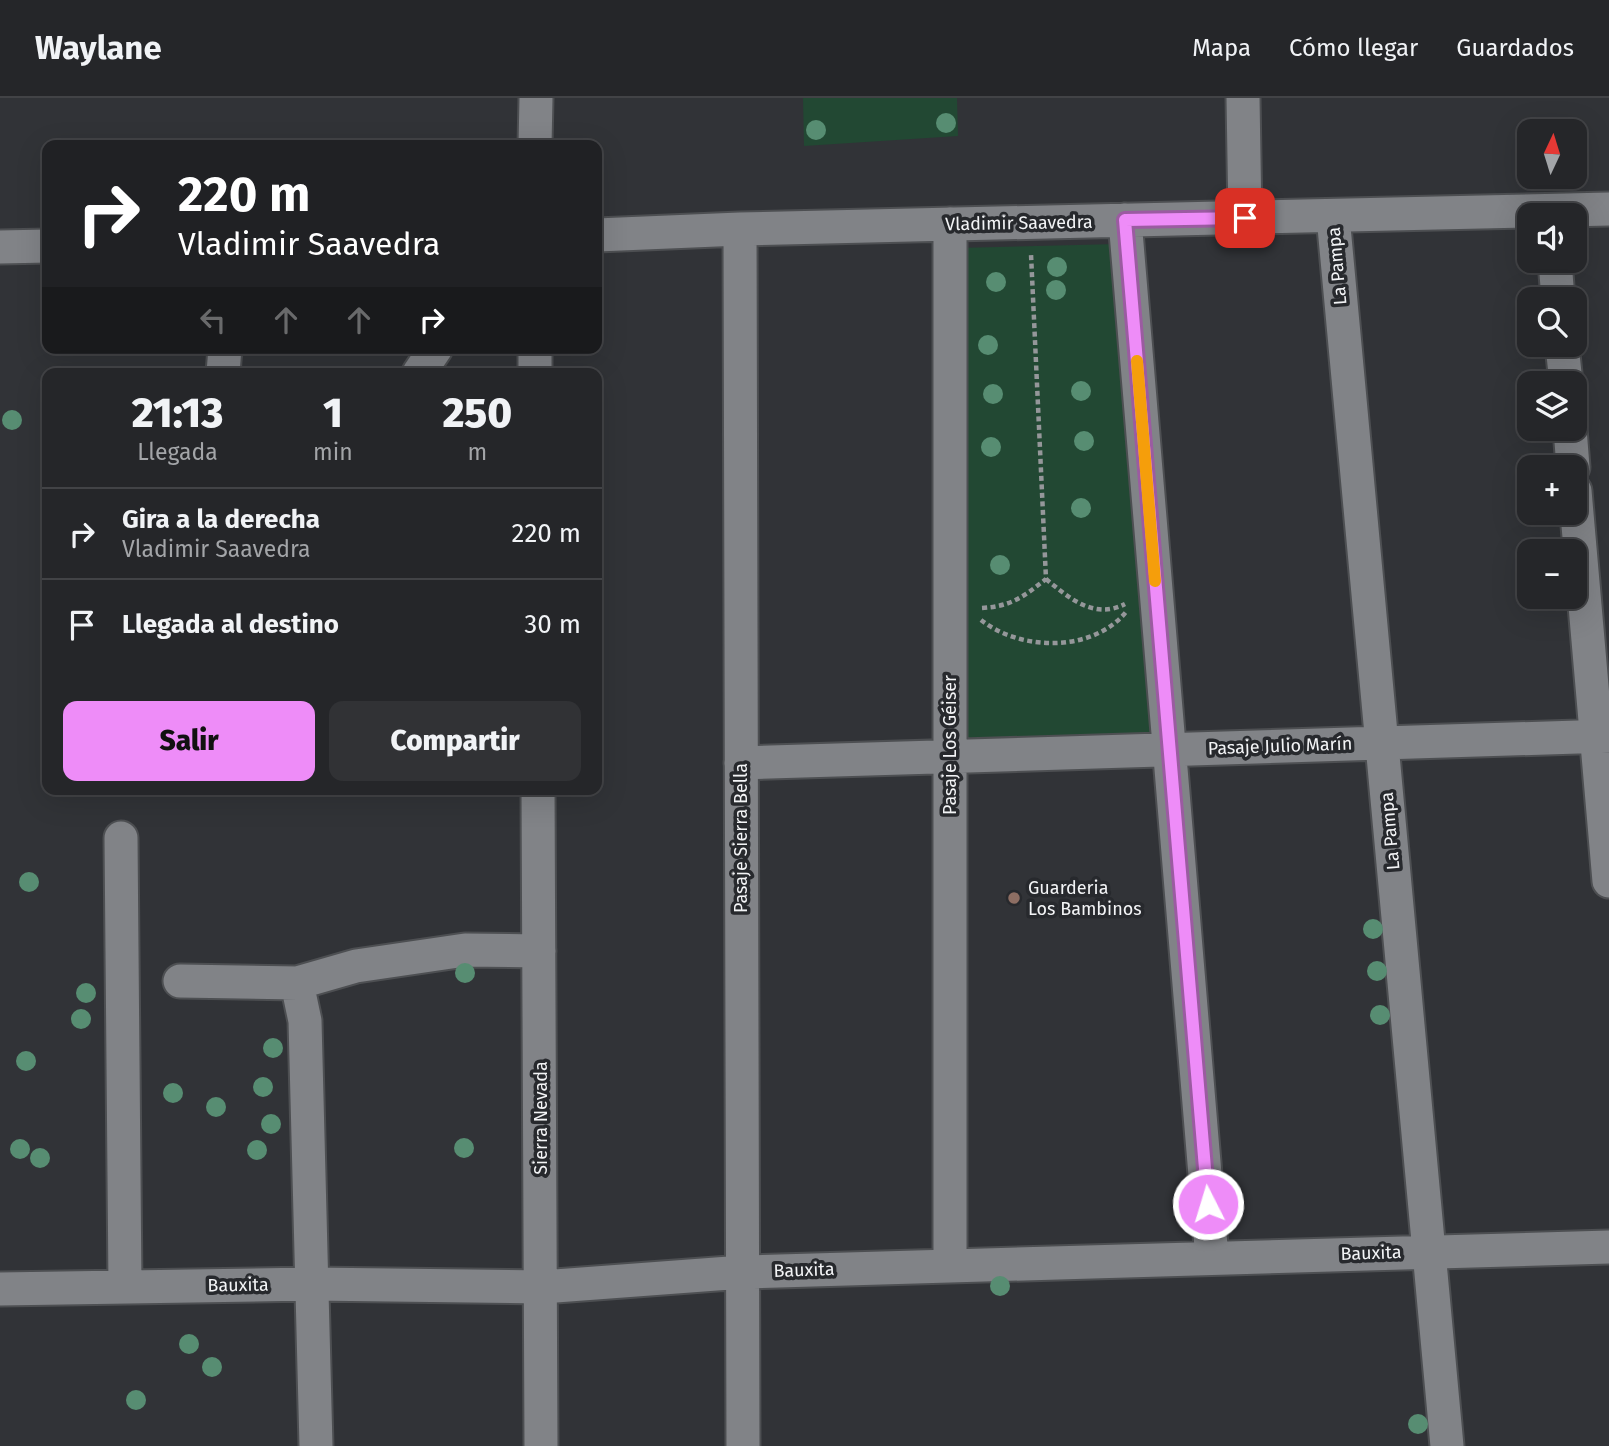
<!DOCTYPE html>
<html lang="es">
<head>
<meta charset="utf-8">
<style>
	:root { --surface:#252629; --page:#313235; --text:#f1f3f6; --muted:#a3a5a8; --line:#424346; --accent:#ee8cf8 }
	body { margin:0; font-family:"Fira Sans",sans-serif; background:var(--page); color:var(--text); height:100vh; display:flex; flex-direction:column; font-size:26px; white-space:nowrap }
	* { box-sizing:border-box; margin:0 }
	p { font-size:23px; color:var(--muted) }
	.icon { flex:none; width:38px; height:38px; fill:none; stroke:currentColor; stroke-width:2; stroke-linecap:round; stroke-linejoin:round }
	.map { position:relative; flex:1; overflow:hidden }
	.side { position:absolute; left:42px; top:270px; width:560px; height:427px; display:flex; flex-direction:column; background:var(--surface); border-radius:14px; box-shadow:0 7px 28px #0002,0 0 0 2px var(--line) }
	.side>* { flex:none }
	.hud { position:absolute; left:42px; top:42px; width:560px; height:214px; border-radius:14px; box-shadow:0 7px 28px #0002,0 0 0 2px var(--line); background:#202124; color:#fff; overflow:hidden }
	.needle { width:46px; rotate:4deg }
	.controls { position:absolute; left:1517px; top:21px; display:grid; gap:14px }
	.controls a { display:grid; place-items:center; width:70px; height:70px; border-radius:14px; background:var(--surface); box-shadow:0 7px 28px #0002,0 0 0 2px var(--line); font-size:35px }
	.pin { position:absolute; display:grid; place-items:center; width:60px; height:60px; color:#fff; margin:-30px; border-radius:14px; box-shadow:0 4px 10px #0006 }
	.me { position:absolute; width:77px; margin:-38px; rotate:355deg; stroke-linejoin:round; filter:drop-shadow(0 0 5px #0008) }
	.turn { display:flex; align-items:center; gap:24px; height:147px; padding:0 21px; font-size:32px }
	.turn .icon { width:91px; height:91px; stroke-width:2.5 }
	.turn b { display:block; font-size:49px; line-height:60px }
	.lanes { display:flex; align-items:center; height:66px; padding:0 21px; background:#0003; justify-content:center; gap:35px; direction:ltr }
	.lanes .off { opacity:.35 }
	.eta { display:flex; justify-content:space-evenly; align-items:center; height:119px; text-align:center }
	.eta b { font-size:42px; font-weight:800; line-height:49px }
	.primary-button { display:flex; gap:14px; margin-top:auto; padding:14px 21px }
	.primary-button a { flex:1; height:80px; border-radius:14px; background:var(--accent); color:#111; font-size:28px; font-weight:800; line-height:80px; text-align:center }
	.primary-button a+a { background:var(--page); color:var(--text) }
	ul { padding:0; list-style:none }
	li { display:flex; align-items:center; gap:21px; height:91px; padding:0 21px; border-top:2px solid var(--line) }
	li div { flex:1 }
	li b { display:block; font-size:26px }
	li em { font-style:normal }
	header { display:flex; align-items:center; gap:42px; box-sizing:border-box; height:98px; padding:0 35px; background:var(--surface); border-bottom:2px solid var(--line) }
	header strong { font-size:33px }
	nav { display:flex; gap:38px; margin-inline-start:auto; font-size:24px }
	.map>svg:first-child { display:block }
</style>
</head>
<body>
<header>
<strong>Waylane</strong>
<nav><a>Mapa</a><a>Cómo llegar</a><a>Guardados</a></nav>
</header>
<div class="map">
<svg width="1609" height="1348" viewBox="0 0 1609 1348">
	<rect width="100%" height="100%" fill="#313337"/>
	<!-- green -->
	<path fill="#224833" d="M803,0H957L958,38L804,48Z
		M1118,146L1159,643L956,648L957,150Z"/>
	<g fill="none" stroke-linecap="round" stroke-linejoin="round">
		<!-- minor casing -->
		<g stroke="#4d4f52" stroke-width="37">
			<path id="minor" d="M1243,0L1245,120
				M535,47L536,0
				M1333,118L1447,1348
				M1125,122L1212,1160
				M740,131L743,1348
				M597,137L740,131L1609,111
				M0,149L47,148
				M1555,163L1558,201
				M1562,247L1566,285
				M535,250V275
				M223,275L225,250
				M419,275L436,250
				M1570,331L1573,369
				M1575,393L1609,783
				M741,665L1609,638
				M538,691L541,1348
				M121,740L125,1189
				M180,883L297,885L356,868L465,852L539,853
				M297,885L305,923L316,1348
				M950,1168V126
				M0,1191L311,1186L542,1189L743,1174L1609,1149"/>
		</g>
		<!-- path -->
		<path stroke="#95979a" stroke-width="4.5" stroke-dasharray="5 3.5" stroke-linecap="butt" d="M1046,481C1069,500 1094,522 1125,506
			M982,510C1012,508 1023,499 1046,481L1031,156
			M981,522C1020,553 1092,555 1126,514"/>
		<!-- minor -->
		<use href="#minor" stroke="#818387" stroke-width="33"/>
	</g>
	<!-- trees -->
	<g fill="#578d72">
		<circle cx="946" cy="25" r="10"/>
		<circle cx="816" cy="32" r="10"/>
		<circle cx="1057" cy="169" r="10"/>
		<circle cx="996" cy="184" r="10"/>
		<circle cx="1056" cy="192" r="10"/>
		<circle cx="988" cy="247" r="10"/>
		<circle cx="1081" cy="293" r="10"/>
		<circle cx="993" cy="296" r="10"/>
		<circle cx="12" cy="322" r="10"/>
		<circle cx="1084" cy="343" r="10"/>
		<circle cx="991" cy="349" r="10"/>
		<circle cx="1081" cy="410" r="10"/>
		<circle cx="1000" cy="467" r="10"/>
		<circle cx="29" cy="784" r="10"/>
		<circle cx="1373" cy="831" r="10"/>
		<circle cx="1377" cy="873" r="10"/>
		<circle cx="465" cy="875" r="10"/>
		<circle cx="86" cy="895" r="10"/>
		<circle cx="1380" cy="917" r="10"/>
		<circle cx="81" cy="921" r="10"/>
		<circle cx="273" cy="950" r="10"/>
		<circle cx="26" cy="963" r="10"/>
		<circle cx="263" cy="989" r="10"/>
		<circle cx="173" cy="995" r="10"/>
		<circle cx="216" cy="1009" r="10"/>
		<circle cx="271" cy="1026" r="10"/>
		<circle cx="464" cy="1050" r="10"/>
		<circle cx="20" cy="1051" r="10"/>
		<circle cx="257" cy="1052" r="10"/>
		<circle cx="40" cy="1060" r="10"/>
		<circle cx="1000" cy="1188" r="10"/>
		<circle cx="189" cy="1246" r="10"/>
		<circle cx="212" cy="1269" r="10"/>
		<circle cx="136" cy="1302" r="10"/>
		<circle cx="1418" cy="1326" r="10"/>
	</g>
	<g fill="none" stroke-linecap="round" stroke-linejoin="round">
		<!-- route casing -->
		<g stroke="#9b5ba1" stroke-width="18">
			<path id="route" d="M1208,1106L1125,122L1245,120"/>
		</g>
		<!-- route -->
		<use href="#route" stroke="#ee8cf8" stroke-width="12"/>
		<!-- slow -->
		<path stroke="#f59e0b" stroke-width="12" d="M1137,263L1155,483"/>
	</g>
	<!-- markers -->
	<circle fill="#8d6e63" stroke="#27292d" stroke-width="2.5" cx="1014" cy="800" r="7"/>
	<g text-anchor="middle" stroke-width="7" stroke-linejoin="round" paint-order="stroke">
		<!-- street labels -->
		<g font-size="18" fill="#f3f4f6" stroke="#27292d">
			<text transform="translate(1019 125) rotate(-1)" y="6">Vladimir Saavedra</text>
			<text transform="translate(1337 168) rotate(-95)" y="6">La Pampa</text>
			<text transform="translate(950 647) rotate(-90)" y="6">Pasaje Los Géiser</text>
			<text transform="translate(1280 648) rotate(-2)" y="6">Pasaje Julio Marín</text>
			<text transform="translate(1390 733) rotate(-95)" y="6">La Pampa</text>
			<text transform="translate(741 740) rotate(-90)" y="6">Pasaje Sierra Bella</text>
			<text transform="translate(541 1020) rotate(-90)" y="6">Sierra Nevada</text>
			<text transform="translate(1371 1155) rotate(-2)" y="6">Bauxita</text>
			<text transform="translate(804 1172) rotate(-2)" y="6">Bauxita</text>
			<text transform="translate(238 1187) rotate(-1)" y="6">Bauxita</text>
		</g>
		<!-- poi labels -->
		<g font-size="18" fill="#f3f4f6" stroke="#27292d" text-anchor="start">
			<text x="1028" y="796">Guarderia<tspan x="1028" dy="21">Los Bambinos</tspan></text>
		</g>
	</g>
</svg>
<div class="controls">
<a><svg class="needle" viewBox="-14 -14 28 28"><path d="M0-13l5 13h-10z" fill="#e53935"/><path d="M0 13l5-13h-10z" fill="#a3a5a8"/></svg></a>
<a><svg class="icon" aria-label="sound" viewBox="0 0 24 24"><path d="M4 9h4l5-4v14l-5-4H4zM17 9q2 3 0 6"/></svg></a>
<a><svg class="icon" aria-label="search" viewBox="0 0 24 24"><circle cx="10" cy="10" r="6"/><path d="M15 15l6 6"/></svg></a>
<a><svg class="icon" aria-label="layers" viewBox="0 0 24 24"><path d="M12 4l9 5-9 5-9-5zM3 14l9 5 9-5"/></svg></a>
<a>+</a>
<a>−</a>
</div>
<div class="pin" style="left:1245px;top:120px;background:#d93025"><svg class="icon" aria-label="arrive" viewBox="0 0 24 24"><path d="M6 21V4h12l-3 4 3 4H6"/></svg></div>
<svg class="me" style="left:1208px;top:1106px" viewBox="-20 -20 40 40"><circle r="17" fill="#ee8cf8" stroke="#fff" stroke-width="3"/><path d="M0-11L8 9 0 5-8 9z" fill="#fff"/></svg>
<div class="hud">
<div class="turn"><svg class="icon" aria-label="right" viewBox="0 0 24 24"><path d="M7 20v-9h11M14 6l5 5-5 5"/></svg><div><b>220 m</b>Vladimir Saavedra</div></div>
<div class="lanes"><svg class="icon off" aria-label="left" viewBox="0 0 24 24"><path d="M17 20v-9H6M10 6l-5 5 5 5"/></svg><svg class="icon off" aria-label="ahead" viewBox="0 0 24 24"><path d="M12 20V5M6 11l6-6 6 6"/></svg><svg class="icon off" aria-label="ahead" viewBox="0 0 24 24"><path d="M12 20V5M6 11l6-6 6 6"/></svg><svg class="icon" aria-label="right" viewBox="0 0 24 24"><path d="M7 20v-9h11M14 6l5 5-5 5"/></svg></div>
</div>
<section class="side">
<div class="eta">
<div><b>21:13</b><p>Llegada</p></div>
<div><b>1</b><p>min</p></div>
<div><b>250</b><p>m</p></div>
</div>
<ul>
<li><svg class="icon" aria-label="right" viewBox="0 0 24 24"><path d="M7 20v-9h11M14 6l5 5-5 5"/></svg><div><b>Gira a la derecha</b><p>Vladimir Saavedra</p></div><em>220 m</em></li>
<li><svg class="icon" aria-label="arrive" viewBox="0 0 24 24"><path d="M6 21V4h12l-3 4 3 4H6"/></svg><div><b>Llegada al destino</b></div><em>30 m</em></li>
</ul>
<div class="primary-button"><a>Salir</a><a>Compartir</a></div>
</section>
</div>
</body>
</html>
